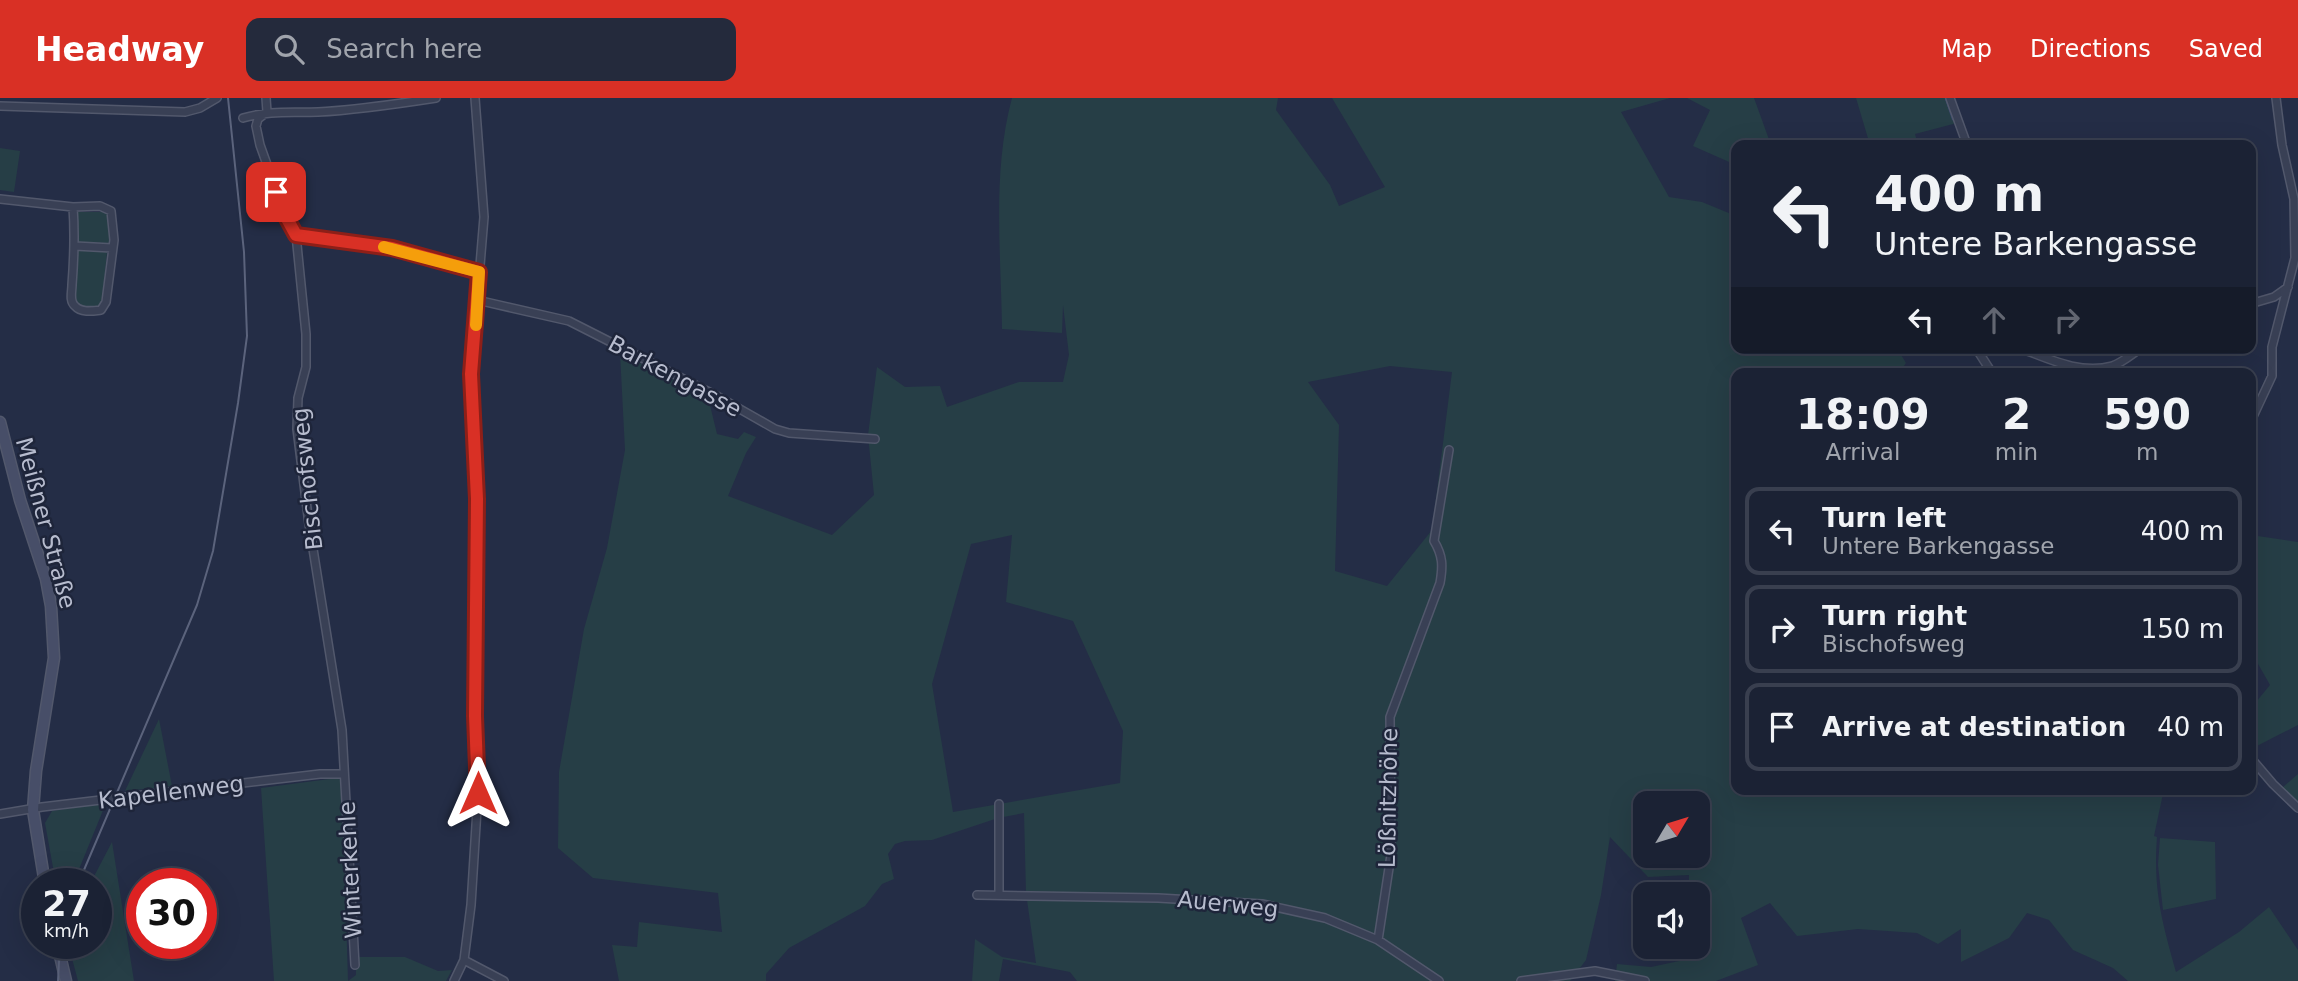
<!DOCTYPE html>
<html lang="en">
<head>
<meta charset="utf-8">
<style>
	:root { --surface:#1b2234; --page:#242a3c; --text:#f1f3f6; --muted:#a0a4ac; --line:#393f4f; --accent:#d93025 }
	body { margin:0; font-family:"DejaVu Sans",sans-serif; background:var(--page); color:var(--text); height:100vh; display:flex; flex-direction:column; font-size:26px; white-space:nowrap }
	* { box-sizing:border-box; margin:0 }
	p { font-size:23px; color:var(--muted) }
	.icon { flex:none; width:38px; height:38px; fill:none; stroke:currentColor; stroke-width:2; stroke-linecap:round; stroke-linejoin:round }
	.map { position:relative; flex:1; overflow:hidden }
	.panel { position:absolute; left:1731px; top:270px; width:525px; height:427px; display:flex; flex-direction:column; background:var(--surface); border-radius:14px; box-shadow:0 7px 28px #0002,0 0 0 2px var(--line) }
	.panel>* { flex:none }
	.top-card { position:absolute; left:1731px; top:42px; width:525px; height:214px; border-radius:14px; box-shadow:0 7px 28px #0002,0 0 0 2px var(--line); background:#1b2234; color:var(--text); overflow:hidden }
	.needle { width:46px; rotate:52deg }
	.fabs { position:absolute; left:1633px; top:693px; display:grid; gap:14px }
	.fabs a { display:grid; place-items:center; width:77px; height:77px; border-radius:14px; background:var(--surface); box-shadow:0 7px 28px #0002,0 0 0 2px var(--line); font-size:35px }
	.speed { position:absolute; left:21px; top:770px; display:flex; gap:14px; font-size:35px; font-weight:700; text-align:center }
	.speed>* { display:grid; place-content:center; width:91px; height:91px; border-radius:50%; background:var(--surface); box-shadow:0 7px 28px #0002,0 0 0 2px var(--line); line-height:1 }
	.speed small { font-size:18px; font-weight:400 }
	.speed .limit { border:10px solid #d22; background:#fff; color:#111 }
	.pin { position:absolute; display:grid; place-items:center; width:60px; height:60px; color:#fff; margin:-30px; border-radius:14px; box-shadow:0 4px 10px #0006 }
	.me { position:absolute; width:77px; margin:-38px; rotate:0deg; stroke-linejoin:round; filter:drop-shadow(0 0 5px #0008) }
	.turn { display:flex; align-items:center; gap:24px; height:147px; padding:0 28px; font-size:32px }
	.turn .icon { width:91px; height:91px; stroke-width:2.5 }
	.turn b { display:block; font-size:49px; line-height:60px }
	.lanes { display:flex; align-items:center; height:66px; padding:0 28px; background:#0003; justify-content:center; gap:35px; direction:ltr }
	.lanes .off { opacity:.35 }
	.eta { display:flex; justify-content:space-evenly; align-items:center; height:119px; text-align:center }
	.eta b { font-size:42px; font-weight:600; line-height:49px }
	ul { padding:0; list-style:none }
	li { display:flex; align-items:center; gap:21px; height:88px; margin:0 14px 10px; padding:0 14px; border:4px solid var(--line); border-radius:14px }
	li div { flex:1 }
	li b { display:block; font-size:26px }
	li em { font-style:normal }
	header { display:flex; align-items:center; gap:42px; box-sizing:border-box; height:98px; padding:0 35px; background:var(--accent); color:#fff }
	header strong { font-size:33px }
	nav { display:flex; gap:38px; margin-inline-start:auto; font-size:24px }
	.search { width:490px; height:63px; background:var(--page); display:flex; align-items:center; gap:18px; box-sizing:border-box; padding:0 24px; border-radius:14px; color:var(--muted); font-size:26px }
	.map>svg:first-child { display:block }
</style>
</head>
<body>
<header>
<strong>Headway</strong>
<div class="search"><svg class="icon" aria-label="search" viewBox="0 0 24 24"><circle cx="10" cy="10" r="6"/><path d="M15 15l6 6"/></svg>Search here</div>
<nav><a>Map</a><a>Directions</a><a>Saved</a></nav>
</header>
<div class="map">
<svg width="2298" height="883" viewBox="0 0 2298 883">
	<rect width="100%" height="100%" fill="#242d46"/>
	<!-- green -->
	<path fill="#263e46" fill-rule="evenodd" d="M1012,0H1278L1276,12L1330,87L1339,108L1385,89L1332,0H1670L1621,14L1669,99L1702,104L1736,118V250H1897L1906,265L1899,275H1736V691H2164L2154,738L2157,739C2153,792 2162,824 2176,874L2239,834L2269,809L2298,852V883H2128L2113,870L2073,852L2049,822L2027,815L2009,840L1961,864V831L1938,846L1917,835L1858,831L1797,838L1770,805L1741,820L1758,867L1716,883H1615L1617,866L1651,869L1698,859L1695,849H1698V796H1689V777L1648,779L1610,739L1601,797L1586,862L1570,883H1077L1070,874L1003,861L999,883H972L975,841L1002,859L1036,865L1026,795L1024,715L998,720L932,742L905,743L895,746L888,756L894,781L882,786L865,808L789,850L766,876V883H619L612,847L637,849L639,824L722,834L718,795L593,780L558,750L559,674L584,531L607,450L625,352L620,255L708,299L717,336L738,341L744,334L756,339L746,355L728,398L832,437L874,397L868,337L877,269L905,289L940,288L947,309L1019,284H1063L1069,257L1063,207L1062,235L1002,231C1001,154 992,74 1012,0ZM1390,268L1452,274L1432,432L1387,488L1335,473L1339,327L1308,284ZM1012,437L1006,504L1073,523L1123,633L1120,685L953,714L932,586L971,446ZM1645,705H1698V758H1645Z
		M1687,0H1754L1771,47H1736V67L1693,48L1710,12Z
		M1856,0H1947L1957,25L1915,36L1918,47H1870Z
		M0,50L20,53L14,94L0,92Z
		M77,114H106L109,117L111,140L108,145L78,144Z
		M80,152L107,154L102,207L98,211L79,208L74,201L77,154Z
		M2251,437L2298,444V627L2251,651V603L2256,604L2270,587L2257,564L2251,560Z
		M159,621L172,688L125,693Z
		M2298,676V704L2282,690Z
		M337,680L342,683L348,883L356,877V859H405L438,873L452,872L446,883H274L261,690Z
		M106,705L73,786H56L45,725L52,713Z
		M2160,740L2215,744L2216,801L2163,812L2158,767Z
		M112,744L134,883H78L69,849L70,845H96V786H90Z"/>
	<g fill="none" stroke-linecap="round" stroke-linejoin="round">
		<!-- stream -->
		<path stroke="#36456e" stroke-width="2.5" d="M1946,0L1953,21"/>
		<!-- street casing -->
		<g stroke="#52586c" stroke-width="10">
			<path id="street" d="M266,0L267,14
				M1950,0L1967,47
				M0,8L185,14L200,10L217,0
				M267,14L258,21L256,28L260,47L285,117L296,137L306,236V269L298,300L297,331L309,426L342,632L355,867
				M243,20C272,12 289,15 318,14C357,12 397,6 436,0
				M0,101L73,109L100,108L111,113L114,142L106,204L101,212C93,213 81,215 75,208C69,203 72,194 72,187C74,161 75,136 73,109
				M296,137L392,150L479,174
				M75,148L112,150
				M477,202L569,223L717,298L775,331L789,335L875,341
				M2250,206L2274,199L2288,189
				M1976,250L1992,275
				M2020,250C2049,261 2081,277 2112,268C2122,265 2132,256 2141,250
				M2250,325L2272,278V249L2295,160L2294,101L2282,47L2276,0
				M2250,659L2273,686L2298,710
				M999,706V797
				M0,716L42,709L260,683L320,676H343
				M977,797L1158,800L1262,806L1325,820L1378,842L1439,883
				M1378,842L1391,757L1390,619L1440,485C1443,468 1443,458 1434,443L1449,352
				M464,862L504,883
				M454,883L464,862L471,807L478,695L475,618L477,401L471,312V276L484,119L475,0
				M1521,883L1595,873L1645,883"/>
		</g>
		<!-- secondary casing -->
		<g stroke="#52586c" stroke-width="13">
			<path id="secondary" d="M0,324L20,402L46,481L51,508L54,560L36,673L33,712L45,786
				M57,845L66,883"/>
		</g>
		<!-- street -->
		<use href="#street" stroke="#394055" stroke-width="7"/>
		<!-- secondary -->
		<use href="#secondary" stroke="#474e68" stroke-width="10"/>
		<!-- tram -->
		<path stroke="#5b637c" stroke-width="2" d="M78,786L197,507L213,453L238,305L247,238L244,154L228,0
			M58,883L60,845"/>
	</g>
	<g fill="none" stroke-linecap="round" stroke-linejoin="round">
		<!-- route casing -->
		<g stroke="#8d1f18" stroke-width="18">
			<path id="route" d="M276,94L285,117L296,137L392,150L479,174L471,276L477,401L475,618L478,695"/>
		</g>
		<!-- route -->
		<use href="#route" stroke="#d93025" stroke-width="12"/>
		<!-- slow -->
		<path stroke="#f59e0b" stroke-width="12" d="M384,149L479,174L476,227"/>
	</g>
	<g text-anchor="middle" stroke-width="5" stroke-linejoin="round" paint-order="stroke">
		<!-- street labels -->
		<g font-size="23" fill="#b7bcce" stroke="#1e253a">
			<text transform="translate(675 278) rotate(28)" y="8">Barkengasse</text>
			<text transform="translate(307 381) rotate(-96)" y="8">Bischofsweg</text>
			<text transform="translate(46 425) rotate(75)" y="8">Meißner Straße</text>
			<text transform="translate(171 694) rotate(-7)" y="8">Kapellenweg</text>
			<text transform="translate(1388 700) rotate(-89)" y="8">Lößnitzhöhe</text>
			<text transform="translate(350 772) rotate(-93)" y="8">Winterkehle</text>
			<text transform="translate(1228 806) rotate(6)" y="8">Auerweg</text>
		</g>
	</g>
</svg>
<div class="fabs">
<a><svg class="needle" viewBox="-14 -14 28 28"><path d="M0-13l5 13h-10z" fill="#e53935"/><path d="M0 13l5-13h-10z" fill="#a0a4ac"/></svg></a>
<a><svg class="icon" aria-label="sound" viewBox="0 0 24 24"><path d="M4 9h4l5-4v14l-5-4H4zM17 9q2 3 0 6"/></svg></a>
</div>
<div class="speed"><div>27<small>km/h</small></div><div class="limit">30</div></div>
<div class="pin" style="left:276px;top:94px;background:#d93025"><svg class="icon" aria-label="arrive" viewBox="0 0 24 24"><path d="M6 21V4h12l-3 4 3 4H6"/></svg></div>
<svg class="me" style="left:478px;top:695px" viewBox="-20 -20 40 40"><path d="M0-17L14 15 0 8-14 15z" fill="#d93025" stroke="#fff" stroke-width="4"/></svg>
<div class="top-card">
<div class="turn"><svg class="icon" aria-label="left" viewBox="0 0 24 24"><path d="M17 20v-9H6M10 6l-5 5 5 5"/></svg><div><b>400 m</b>Untere Barkengasse</div></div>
<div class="lanes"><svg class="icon" aria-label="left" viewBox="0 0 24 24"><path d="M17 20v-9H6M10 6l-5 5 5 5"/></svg><svg class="icon off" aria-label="ahead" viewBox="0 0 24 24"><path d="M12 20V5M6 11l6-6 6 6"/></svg><svg class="icon off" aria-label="right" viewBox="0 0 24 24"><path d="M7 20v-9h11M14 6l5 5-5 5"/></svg></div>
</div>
<section class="panel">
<div class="eta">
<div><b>18:09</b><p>Arrival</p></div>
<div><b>2</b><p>min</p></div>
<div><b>590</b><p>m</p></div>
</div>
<ul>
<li><svg class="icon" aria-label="left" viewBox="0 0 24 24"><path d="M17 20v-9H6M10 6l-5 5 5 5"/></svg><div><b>Turn left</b><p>Untere Barkengasse</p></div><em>400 m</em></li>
<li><svg class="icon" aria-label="right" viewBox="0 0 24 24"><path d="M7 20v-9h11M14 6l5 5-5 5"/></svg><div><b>Turn right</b><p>Bischofsweg</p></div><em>150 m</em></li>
<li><svg class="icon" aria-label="arrive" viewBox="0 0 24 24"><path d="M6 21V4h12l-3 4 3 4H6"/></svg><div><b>Arrive at destination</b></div><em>40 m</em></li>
</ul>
</section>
</div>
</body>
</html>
